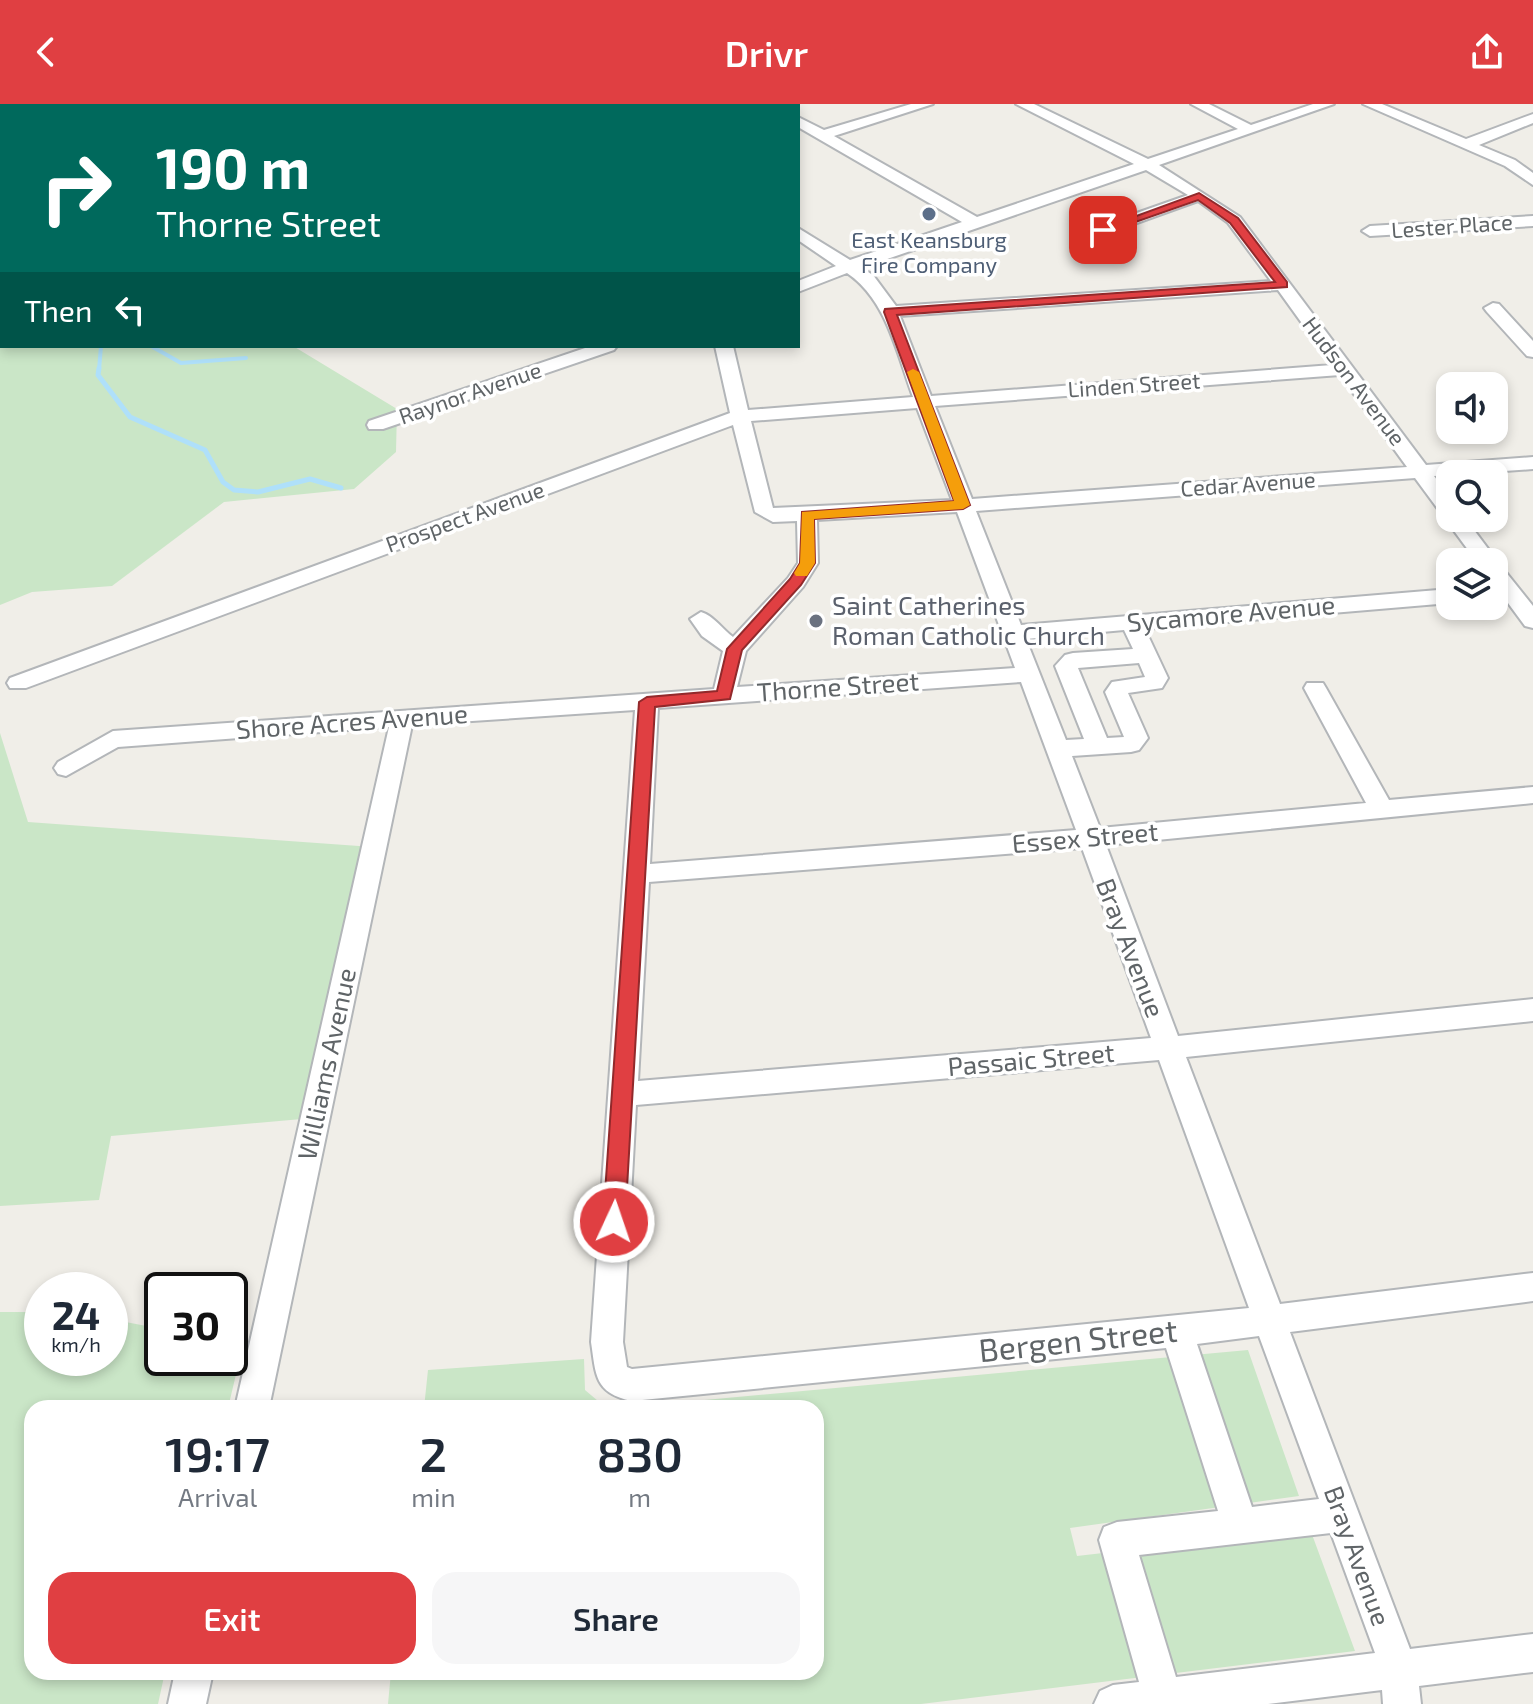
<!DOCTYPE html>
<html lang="en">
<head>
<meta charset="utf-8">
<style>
	:root { --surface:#fff; --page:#f6f6f7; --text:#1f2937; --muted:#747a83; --accent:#e03f42 }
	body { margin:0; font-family:"Exo 2",sans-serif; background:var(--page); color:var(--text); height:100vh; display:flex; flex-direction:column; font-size:30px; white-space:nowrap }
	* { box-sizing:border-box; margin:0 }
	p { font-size:26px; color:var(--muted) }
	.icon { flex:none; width:44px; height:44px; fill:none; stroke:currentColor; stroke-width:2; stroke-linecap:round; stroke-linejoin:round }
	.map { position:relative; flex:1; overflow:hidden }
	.drawer { position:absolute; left:24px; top:1296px; width:800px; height:280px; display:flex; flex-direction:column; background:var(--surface); border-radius:24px; box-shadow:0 4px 12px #0003 }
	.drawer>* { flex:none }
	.top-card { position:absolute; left:0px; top:0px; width:800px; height:244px; box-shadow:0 4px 12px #0003; background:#00695c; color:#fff; overflow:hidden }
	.tools { position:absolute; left:1436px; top:268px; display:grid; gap:16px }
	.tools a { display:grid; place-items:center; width:72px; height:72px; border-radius:16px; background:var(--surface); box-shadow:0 4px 12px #0003; font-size:40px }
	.speed { position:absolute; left:24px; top:1168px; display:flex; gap:16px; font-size:40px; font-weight:700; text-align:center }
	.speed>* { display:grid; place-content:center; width:104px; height:104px; border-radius:50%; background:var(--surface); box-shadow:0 4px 12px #0003; line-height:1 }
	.speed small { font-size:20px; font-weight:400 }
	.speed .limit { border:4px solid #111; border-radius:12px; background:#fff; color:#111 }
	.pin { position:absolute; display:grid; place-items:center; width:68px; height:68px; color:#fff; margin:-34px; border-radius:16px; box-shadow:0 4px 12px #0006 }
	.me { position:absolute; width:88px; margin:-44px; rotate:3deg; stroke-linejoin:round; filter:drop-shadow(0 0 6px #0008) }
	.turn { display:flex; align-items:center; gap:28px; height:168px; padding:0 24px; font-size:36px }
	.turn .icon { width:104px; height:104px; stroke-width:2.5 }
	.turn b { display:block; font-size:56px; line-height:68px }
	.then { display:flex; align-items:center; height:76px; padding:0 24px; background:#0003; gap:16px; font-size:30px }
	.eta { display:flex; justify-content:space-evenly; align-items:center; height:136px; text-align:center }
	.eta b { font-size:48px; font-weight:600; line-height:56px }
	.button { display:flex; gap:16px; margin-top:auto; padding:16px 24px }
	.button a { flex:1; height:92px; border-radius:24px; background:var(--accent); color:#fff; font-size:32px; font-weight:600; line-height:92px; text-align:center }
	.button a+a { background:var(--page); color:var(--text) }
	header { display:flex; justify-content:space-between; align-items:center; height:104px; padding:0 24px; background:var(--accent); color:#fff; font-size:36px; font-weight:600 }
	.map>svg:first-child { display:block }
</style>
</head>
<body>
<header><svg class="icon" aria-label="back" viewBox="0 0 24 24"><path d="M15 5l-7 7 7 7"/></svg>Drivr<svg class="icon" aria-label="share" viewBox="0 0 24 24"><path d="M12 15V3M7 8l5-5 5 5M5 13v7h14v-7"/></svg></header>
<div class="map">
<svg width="1533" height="1600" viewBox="0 0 1533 1600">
	<rect width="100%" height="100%" fill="#f0eee8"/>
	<!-- green -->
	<path fill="#cae6c7" d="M0,97L2,242H293L397,305L396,348L354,385L224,398L112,482L32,488L0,501Z
		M0,629L28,718L373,743L313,1014L111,1032L99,1096L0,1102Z
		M0,1208H42V1254H110V1215L162,1225V1254H230V1238L243,1241L228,1304H32V1568H165L158,1600H0Z
		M1248,1246L1299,1392L1070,1424L1077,1452L1310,1425L1355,1547L921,1600H388L391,1568H816V1304H424L428,1266L584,1255L585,1286L598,1297L618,1304Z"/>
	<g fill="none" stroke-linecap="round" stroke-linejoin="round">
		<!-- stream-far1 -->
		<path stroke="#afe0fa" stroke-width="4" d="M151,242L181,259L246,254
			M99,266L101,242"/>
		<!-- stream -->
		<path stroke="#afe0fa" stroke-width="5" d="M99,264L98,271L130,313L205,346L223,378L234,386L258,388L310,375L341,384"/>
		<!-- minor casing -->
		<g stroke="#b3b6b9" stroke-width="4">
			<path id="minor" d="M399,0H415L416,2H400Z
				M568,0H586L587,2H569Z
				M613,0H633L612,2Z
				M761,0H778L779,2H762Z
				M911,0H933L834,32L977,113L1134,60L1016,0H1034L1148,55L1238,25L1191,0H1209L1251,21L1313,0H1334L1159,61L1240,113L1426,361L1533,353V365L1434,372L1450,393V414H1465L1498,458L1497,460L1501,462L1533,502V524L1525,522L1494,480V458H1477L1415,374L976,407L1021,521L1450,485V499L1145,525L1168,574L1162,584L1128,589L1148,634L1139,646L1131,648L1072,652L1100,724L1366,699L1304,584L1307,579H1323L1326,584L1389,696L1533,683V699L1106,741L1178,932L1533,895V917L1186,953L1280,1200L1533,1169V1197L1290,1228L1410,1545L1533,1530V1568L1419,1582L1421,1600H1383L1382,1586L1268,1600H1094L1100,1587L1113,1581L1139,1578L1099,1436L1104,1423L1117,1418L1218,1407L1166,1244L632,1297C594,1289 596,1271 591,1238L635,606L412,621L269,1304H235L389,623L118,643L66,672L58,670L54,664L58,658L113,627L714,585L723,547L702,532L690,515L701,508C713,511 723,526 733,533L788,474L798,459L797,417L773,418L755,408L733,321L26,584H10L7,579L10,574L730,309L715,242H733L748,306L913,293C897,250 887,196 847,169L798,188V177L836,162L798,136V124L850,156L962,118L798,23V13L824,26ZM1146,66L1188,91L1097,123V129H1109L1198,97L1228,119L1271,177L896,202L873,171L861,164ZM1278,186L1332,261L931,292L900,212ZM1340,271L1407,363L972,395L935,302ZM917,304L952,396L773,404L751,317ZM957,408L1015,564L737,583L746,547L803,483L818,459L817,416ZM1124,526L1133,545L1073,549L1065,551L1055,562L1084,635L1066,636L1026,535ZM1139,559L1145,573L1112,578L1105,588L1124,633L1107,634L1078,564ZM1021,578L1076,726L650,760L658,604ZM1082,744L1151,934L638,977L649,778ZM1159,956L1249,1204L632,1265L627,1263L623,1238L636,1001ZM1259,1232L1319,1395L1252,1403L1197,1240ZM1331,1429L1375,1549L1176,1573L1139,1451Z
				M1363,0H1382L1466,35L1533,10V19L1479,41L1515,56L1533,69V81L1505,62Z
				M1533,112V122L1370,132L1362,127L1370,122Z
				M1493,199L1499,200L1533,237V253L1527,252L1487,208L1484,204Z
				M591,242H617L614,246L383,325H369L367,321L369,317Z
				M175,1568H213L206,1600H168Z"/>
		</g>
		<!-- path -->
		<path stroke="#a0c7a8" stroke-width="2" stroke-dasharray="5 2" stroke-linecap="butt" d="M263,2L269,0"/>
		<!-- minor -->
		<use href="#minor" fill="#fff" fill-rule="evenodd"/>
	</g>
	<!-- route -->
	<path fill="#e03f42" stroke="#92292b" stroke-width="2" d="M1199,89L1238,114L1287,178V183L897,211L970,401L963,405L814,415L815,459L801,481L742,546L730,595L655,603L625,1118L622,1125L614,1127L607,1125L603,1118L639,598L647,593L717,587L727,545L790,475L800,459L802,408L954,397L884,208L885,205L1275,178L1230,119L1198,96L1107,128L1098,126Z"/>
	<!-- slow -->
	<path fill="#f59e0b" d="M913,265L919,268L970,401L963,405L814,415L815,459L807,472H796L794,469L800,459L802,408L954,397L907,268Z"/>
	<!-- markers -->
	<circle fill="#5c6f8a" stroke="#fff" stroke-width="3" cx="929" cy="110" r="8"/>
	<circle fill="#6b7280" stroke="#fff" stroke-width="3" cx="816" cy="517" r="8"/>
	<g text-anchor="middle" stroke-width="7" stroke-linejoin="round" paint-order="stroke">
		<!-- far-street labels -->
		<g font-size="22" fill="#5f6467" stroke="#fff">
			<text transform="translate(1452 122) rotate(-4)" y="8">Lester Place</text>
			<text transform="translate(1354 277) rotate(53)" y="8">Hudson Avenue</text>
			<text transform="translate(1134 281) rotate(-4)" y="8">Linden Street</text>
			<text transform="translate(470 289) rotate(-19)" y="8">Raynor Avenue</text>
			<text transform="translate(1248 380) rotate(-4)" y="8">Cedar Avenue</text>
			<text transform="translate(465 413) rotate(-20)" y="8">Prospect Avenue</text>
		</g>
		<!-- far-service labels -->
		<g font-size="22" fill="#4e5e75" stroke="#fff">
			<text x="929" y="144">East Keansburg<tspan x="929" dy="25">Fire Company</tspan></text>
		</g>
		<!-- worship labels -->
		<g font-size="26" fill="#5b616d" stroke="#fff" text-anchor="start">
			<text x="832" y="511">Saint Catherines<tspan x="832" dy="30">Roman Catholic Church</tspan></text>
		</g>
		<!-- street labels -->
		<g font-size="26" fill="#5f6467" stroke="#fff">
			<text transform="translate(1231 510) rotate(-5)" y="9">Sycamore Avenue</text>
			<text transform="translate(838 583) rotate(-4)" y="9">Thorne Street</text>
			<text transform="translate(352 618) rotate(-4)" y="9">Shore Acres Avenue</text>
			<text transform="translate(1085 734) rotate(-5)" y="9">Essex Street</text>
			<text transform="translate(1130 844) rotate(69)" y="9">Bray Avenue</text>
			<text transform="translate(1031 956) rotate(-5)" y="9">Passaic Street</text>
			<text transform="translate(327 960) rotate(-78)" y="9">Williams Avenue</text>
			<text transform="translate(1357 1452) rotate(70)" y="9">Bray Avenue</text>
		</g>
		<!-- near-street labels -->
		<g font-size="32" fill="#5f6467" stroke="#fff">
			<text transform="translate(1078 1237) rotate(-6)" y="11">Bergen Street</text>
		</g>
	</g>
</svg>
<div class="tools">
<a><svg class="icon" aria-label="sound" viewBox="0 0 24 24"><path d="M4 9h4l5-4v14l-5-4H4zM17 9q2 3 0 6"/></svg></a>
<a><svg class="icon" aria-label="search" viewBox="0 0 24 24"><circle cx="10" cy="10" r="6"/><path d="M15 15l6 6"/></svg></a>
<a><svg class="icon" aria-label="layers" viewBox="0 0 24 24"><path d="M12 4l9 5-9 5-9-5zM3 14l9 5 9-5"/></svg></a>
</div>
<div class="speed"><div>24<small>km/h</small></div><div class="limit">30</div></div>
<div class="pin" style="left:1103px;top:126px;background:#d93025"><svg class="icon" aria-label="arrive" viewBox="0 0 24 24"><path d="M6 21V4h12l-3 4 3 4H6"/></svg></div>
<svg class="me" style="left:614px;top:1118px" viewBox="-20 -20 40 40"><circle r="17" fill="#e03f42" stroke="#fff" stroke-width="3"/><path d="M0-11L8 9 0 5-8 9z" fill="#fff"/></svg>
<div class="top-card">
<div class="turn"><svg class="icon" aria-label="right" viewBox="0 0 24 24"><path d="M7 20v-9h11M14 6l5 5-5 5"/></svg><div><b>190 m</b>Thorne Street</div></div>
<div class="then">Then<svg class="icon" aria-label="left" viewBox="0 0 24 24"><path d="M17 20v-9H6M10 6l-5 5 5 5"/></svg></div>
</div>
<section class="drawer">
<div class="eta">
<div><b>19:17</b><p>Arrival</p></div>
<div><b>2</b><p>min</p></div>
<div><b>830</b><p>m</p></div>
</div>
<div class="button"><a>Exit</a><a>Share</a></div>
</section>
</div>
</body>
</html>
